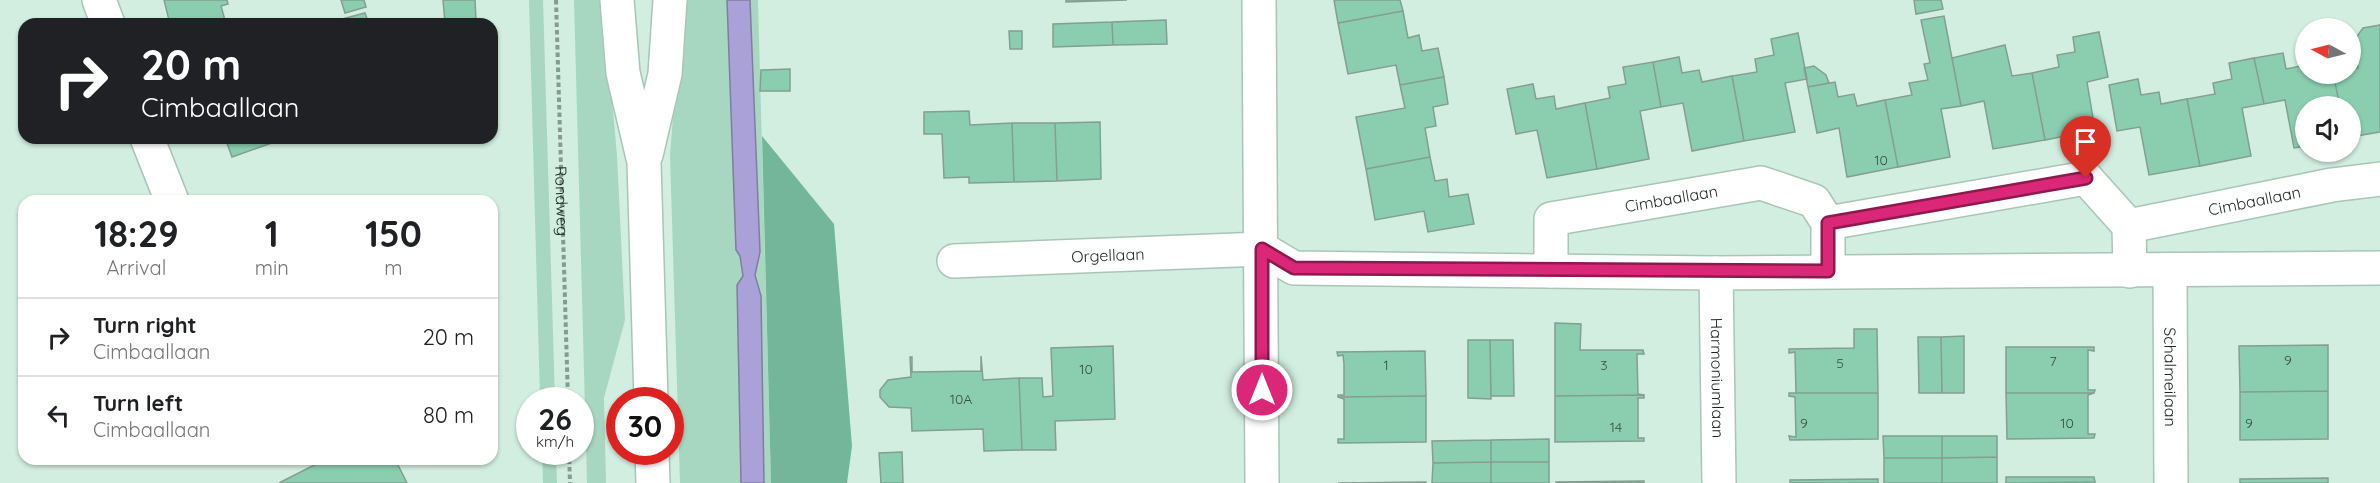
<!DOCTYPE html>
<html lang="en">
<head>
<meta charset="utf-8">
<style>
	:root { --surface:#fff; --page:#f2f2f2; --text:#202124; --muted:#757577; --line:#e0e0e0 }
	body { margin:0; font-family:Quicksand,sans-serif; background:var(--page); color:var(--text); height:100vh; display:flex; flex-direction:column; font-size:22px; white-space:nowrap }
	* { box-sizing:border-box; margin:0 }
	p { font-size:20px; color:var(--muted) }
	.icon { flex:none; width:33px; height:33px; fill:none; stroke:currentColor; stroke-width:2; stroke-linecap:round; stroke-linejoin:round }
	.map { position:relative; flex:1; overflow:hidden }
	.sheet { position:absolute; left:18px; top:195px; width:480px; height:270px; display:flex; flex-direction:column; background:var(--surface); border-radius:18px; box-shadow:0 2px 4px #0004 }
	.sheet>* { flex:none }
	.guide { position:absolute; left:18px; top:18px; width:480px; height:126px; border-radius:18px; box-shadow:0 2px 4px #0004; background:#202124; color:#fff; overflow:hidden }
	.needle { width:39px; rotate:277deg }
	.fabs { position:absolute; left:2295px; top:18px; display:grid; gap:12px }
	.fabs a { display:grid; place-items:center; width:66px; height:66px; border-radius:50%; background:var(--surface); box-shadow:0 2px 4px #0004; font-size:30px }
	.speed { position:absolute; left:516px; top:387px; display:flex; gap:12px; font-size:30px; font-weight:700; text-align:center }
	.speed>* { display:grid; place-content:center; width:78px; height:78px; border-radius:50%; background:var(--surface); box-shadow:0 2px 4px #0004; line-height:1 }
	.speed small { font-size:15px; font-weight:400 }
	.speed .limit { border:9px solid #d22; background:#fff; color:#111 }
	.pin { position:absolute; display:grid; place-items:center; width:51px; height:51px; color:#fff; margin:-62px -26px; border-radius:50% 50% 50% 0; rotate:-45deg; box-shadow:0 0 6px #0007 }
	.pin .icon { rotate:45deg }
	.me { position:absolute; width:66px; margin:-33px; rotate:0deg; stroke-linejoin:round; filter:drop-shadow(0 0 4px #0008) }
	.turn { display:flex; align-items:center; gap:21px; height:126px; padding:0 24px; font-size:27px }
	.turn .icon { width:78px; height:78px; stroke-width:2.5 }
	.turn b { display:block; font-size:42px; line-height:51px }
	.eta { display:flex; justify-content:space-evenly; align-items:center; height:102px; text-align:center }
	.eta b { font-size:36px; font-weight:700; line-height:42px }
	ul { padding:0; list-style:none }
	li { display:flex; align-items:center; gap:18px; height:78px; padding:0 24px; border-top:2px solid var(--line) }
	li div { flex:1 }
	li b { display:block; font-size:22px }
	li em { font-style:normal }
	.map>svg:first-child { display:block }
</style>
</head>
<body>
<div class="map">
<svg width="2380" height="483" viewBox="0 0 2380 483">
	<rect width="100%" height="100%" fill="#d2eee1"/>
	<!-- green -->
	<path fill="#a8d7c1" d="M529,0H543L555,400H540Z
		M574,0H603L617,155L625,320L604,398L606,483H587Z
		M682,0H758L771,483H680L670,155Z
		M542,452H556L557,483H543Z"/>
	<!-- forest -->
	<path fill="#73b699" d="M762,136L834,224L852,446L847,483H771Z"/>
	<!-- water -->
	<path fill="#aba1d9" stroke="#807ca2" stroke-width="1.5" d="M727,0H750L760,252L755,275L761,296L764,483H741L737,285L743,276L740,256L736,250Z"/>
	<!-- building -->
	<path fill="#8aceaf" stroke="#849e91" stroke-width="1.5" d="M164,0H227L228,4L221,6L226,24H170Z
		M341,0H364L366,7L345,13Z
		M443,0H475L476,20L445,23Z
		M1066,0H1127L1066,2Z
		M1334,0H1400L1403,11L1338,23Z
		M1914,0H1941L1943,9L1916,14Z
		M1403,11L1408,38L1419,35L1422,51L1438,48L1444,77L1400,85L1396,65L1348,74L1338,23Z
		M365,13L369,24H324L327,23Z
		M1944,16L1961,106L1941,109L1950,157L1898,167L1885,100L1912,95L1909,83L1928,80L1924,64L1930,63L1921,20Z
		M1166,20L1167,44L1113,45L1112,22Z
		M1112,22L1113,45L1053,47V24Z
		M2380,25V132L2350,137V106H2340L2333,74H2350V70L2358,68L2353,42L2363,28Z
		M1009,31H1022V49H1010Z
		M2099,32L2108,77L2087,82L2095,130L2045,140L2032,73L2059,67L2057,55L2075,52L2073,37Z
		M1798,33L1807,79L1785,83L1795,132L1744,141L1732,76L1757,72L1755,59L1774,55L1771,39Z
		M2005,45L2012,76L2032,73L2045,140L1993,149L1984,101L1961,106L1952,58Z
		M2283,53L2286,69L2306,65V74H2310L2311,77L2333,74L2340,106H2306V146L2294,148L2285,100L2264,104L2254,58Z
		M1679,57L1682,73L1699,70L1702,82L1732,76L1744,141L1692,151L1683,103L1661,107L1653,62Z
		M2254,58L2264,104L2242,108L2251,156L2200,166L2187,99L2215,94L2213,83L2232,79L2229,63Z
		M1653,62L1661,107L1640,111L1649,159L1597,169L1585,103L1610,98L1608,87L1626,84L1623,67Z
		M1814,66L1826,75L1829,83L1808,87L1804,68Z
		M790,69V91H760L761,70Z
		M1444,77L1448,104L1433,107L1436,126L1425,128L1430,157L1366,169L1356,117L1405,108L1400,85Z
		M2138,79L2141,95L2159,92L2161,104L2187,99L2200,166L2149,175L2140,127L2117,131L2109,85Z
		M1835,82L1838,97L1854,94L1857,106L1885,100L1898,167L1847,177L1839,128L1817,133L1808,87Z
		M1533,84L1536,99L1554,96L1556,109L1585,103L1597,169L1547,178L1537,130L1516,134L1507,89Z
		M969,111L970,125L1012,123L1014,182L969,183V177L944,178L942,134H924V112Z
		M1100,122L1101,179L1057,181L1055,123Z
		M1012,123H1055L1057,181L1014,182Z
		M225,138H286L232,157Z
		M1430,157L1435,181L1447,179L1449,197L1468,194L1474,224L1428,232L1424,211L1375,220L1366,169Z
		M1555,323L1581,324L1580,350H1643L1644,354H1637L1638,394L1644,395L1555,396Z
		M1854,329H1877L1878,393H1789H1796L1795,352L1789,353V349L1854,348Z
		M1964,336V393H1942L1941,337Z
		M1918,337H1941L1942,393H1919Z
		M1468,340H1490L1491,399L1468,398Z
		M1490,340H1513L1514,396H1491Z
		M2328,345V391L2240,392L2239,346Z
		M1113,346L1115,419L1055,421L1056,450H1022L1019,378H1042L1043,397L1053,396L1051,348Z
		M2006,347H2094V351L2088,350V390H2095L2094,393H2006Z
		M1425,351L1426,396L1338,397V395H1344V364L1343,355L1338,356L1337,352Z
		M981,356L983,380L1019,378L1022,450L984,451L983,429L912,431L911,408L889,407L880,397V390L888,380L911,377L910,357H912V372L981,371Z
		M2328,391V439L2240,440V392Z
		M1789,393H1878V439L1790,440L1789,436L1796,437L1795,397L1789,396Z
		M2006,393H2094L2088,395V434H2095L2094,438L2007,439Z
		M1644,395V398H1638V438H1644V441L1555,442V396Z
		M1426,396V442L1338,443V439H1344V399L1338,397Z
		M1883,436H1942V458H1884Z
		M1942,436H1997V457L1942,458Z
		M1549,439V462H1491V440Z
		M1491,440V462L1433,463L1432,441Z
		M902,452L903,483H881L879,453Z
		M1997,457V483H1942V458Z
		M1884,458H1942V483H1884Z
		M326,459H395L407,483H279Z
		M1491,462H1549V483H1491Z
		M1491,462V483H1432L1433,463Z
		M2006,477H2094L2095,482L2006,483Z
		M2328,478V483H2240V479Z
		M1878,479V483H1790V480Z
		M1644,481V483H1556V482Z
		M1426,482V483H1338Z"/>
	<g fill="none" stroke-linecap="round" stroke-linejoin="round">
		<!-- minor casing -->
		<g stroke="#a9c5b7" stroke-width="36">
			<g id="minor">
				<path d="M99,0L108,24"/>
				<path d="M1259,0L1262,483"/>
				<path d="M147,138L172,201"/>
				<path d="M1828,223L2086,178L2129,226L2130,271"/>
				<path id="s2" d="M2129,226L2332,185L2380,179"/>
				<path d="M1262,249L1294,268L1716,273L2380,268"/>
				<path id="s3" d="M954,261L1262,249"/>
				<path id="s4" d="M1551,271V219L1761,183L1814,201L1828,223V271"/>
				<path id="s5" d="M2170,271L2171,483"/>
				<path id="s6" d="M1716,273L1719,483"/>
			</g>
		</g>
		<!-- primary casing -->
		<g stroke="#a9c5b7" stroke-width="36">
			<path id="primary" d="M617,0L623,73L644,162L651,400
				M646,155L665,74L670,0
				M652,452L653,483"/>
		</g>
		<!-- path -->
		<g stroke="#859a90" stroke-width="4" stroke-dasharray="4.5 3" stroke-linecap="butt">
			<path id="s1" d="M556,0L568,400"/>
			<path d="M569,452L570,483"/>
		</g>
		<!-- minor -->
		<use href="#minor" stroke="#fff" stroke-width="33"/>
		<!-- primary -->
		<use href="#primary" stroke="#fff" stroke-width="33"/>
	</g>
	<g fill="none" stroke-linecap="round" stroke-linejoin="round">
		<!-- route casing -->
		<g stroke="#8e194d" stroke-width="15">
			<path id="route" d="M1262,390V249L1294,268L1828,271V223L2086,178"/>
		</g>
		<!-- route -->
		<use href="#route" stroke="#db2777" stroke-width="10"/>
	</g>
	<g text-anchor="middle" stroke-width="4.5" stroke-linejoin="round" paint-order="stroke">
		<!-- number labels -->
		<g font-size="14" fill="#385044">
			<text x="1881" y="165">10</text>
			<text x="2288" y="365">9</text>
			<text x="2053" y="366">7</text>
			<text x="1840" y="368">5</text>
			<text x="1386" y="370">1</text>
			<text x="1604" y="370">3</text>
			<text x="1086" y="374">10</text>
			<text x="961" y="404">10A</text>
			<text x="1804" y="428">9</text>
			<text x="2067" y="428">10</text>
			<text x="2249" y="428">9</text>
			<text x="1616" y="432">14</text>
		</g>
		<!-- street labels -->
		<g font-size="16" fill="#1c2621" stroke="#dffcee">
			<text dy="6" stroke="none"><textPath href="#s4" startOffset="174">Cimbaallaan</textPath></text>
			<text dy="6" stroke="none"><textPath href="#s1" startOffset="201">Rondweg</textPath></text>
			<text dy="6" stroke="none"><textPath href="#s2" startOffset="128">Cimbaallaan</textPath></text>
			<text dy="6" stroke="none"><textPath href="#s3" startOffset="154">Orgellaan</textPath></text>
			<text dy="6" stroke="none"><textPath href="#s5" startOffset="106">Schalmeilaan</textPath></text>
			<text dy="6" stroke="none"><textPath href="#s6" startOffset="105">Harmoniumlaan</textPath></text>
		</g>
	</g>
</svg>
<div class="fabs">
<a><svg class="needle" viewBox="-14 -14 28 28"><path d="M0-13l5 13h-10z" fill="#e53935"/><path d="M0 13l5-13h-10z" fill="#757577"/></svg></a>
<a><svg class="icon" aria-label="sound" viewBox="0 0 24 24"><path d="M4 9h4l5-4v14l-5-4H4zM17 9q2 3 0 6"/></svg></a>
</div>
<div class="speed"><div>26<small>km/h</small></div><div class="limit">30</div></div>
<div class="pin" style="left:2086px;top:178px;background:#d93025"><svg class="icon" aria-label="arrive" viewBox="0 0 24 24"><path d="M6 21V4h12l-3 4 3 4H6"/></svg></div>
<svg class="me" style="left:1262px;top:390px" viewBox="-20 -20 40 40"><circle r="17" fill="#db2777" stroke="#fff" stroke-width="3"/><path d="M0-11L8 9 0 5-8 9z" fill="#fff"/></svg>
<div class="guide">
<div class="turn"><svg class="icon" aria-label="right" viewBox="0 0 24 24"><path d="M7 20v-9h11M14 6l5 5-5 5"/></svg><div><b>20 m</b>Cimbaallaan</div></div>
</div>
<section class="sheet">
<div class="eta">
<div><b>18:29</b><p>Arrival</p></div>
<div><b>1</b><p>min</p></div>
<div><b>150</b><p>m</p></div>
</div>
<ul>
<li><svg class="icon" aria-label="right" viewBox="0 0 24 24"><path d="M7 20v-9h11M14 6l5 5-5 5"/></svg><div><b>Turn right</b><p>Cimbaallaan</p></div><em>20 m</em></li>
<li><svg class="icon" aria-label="left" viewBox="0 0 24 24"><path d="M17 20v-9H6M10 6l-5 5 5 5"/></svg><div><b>Turn left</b><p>Cimbaallaan</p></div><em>80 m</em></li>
</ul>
</section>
</div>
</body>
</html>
